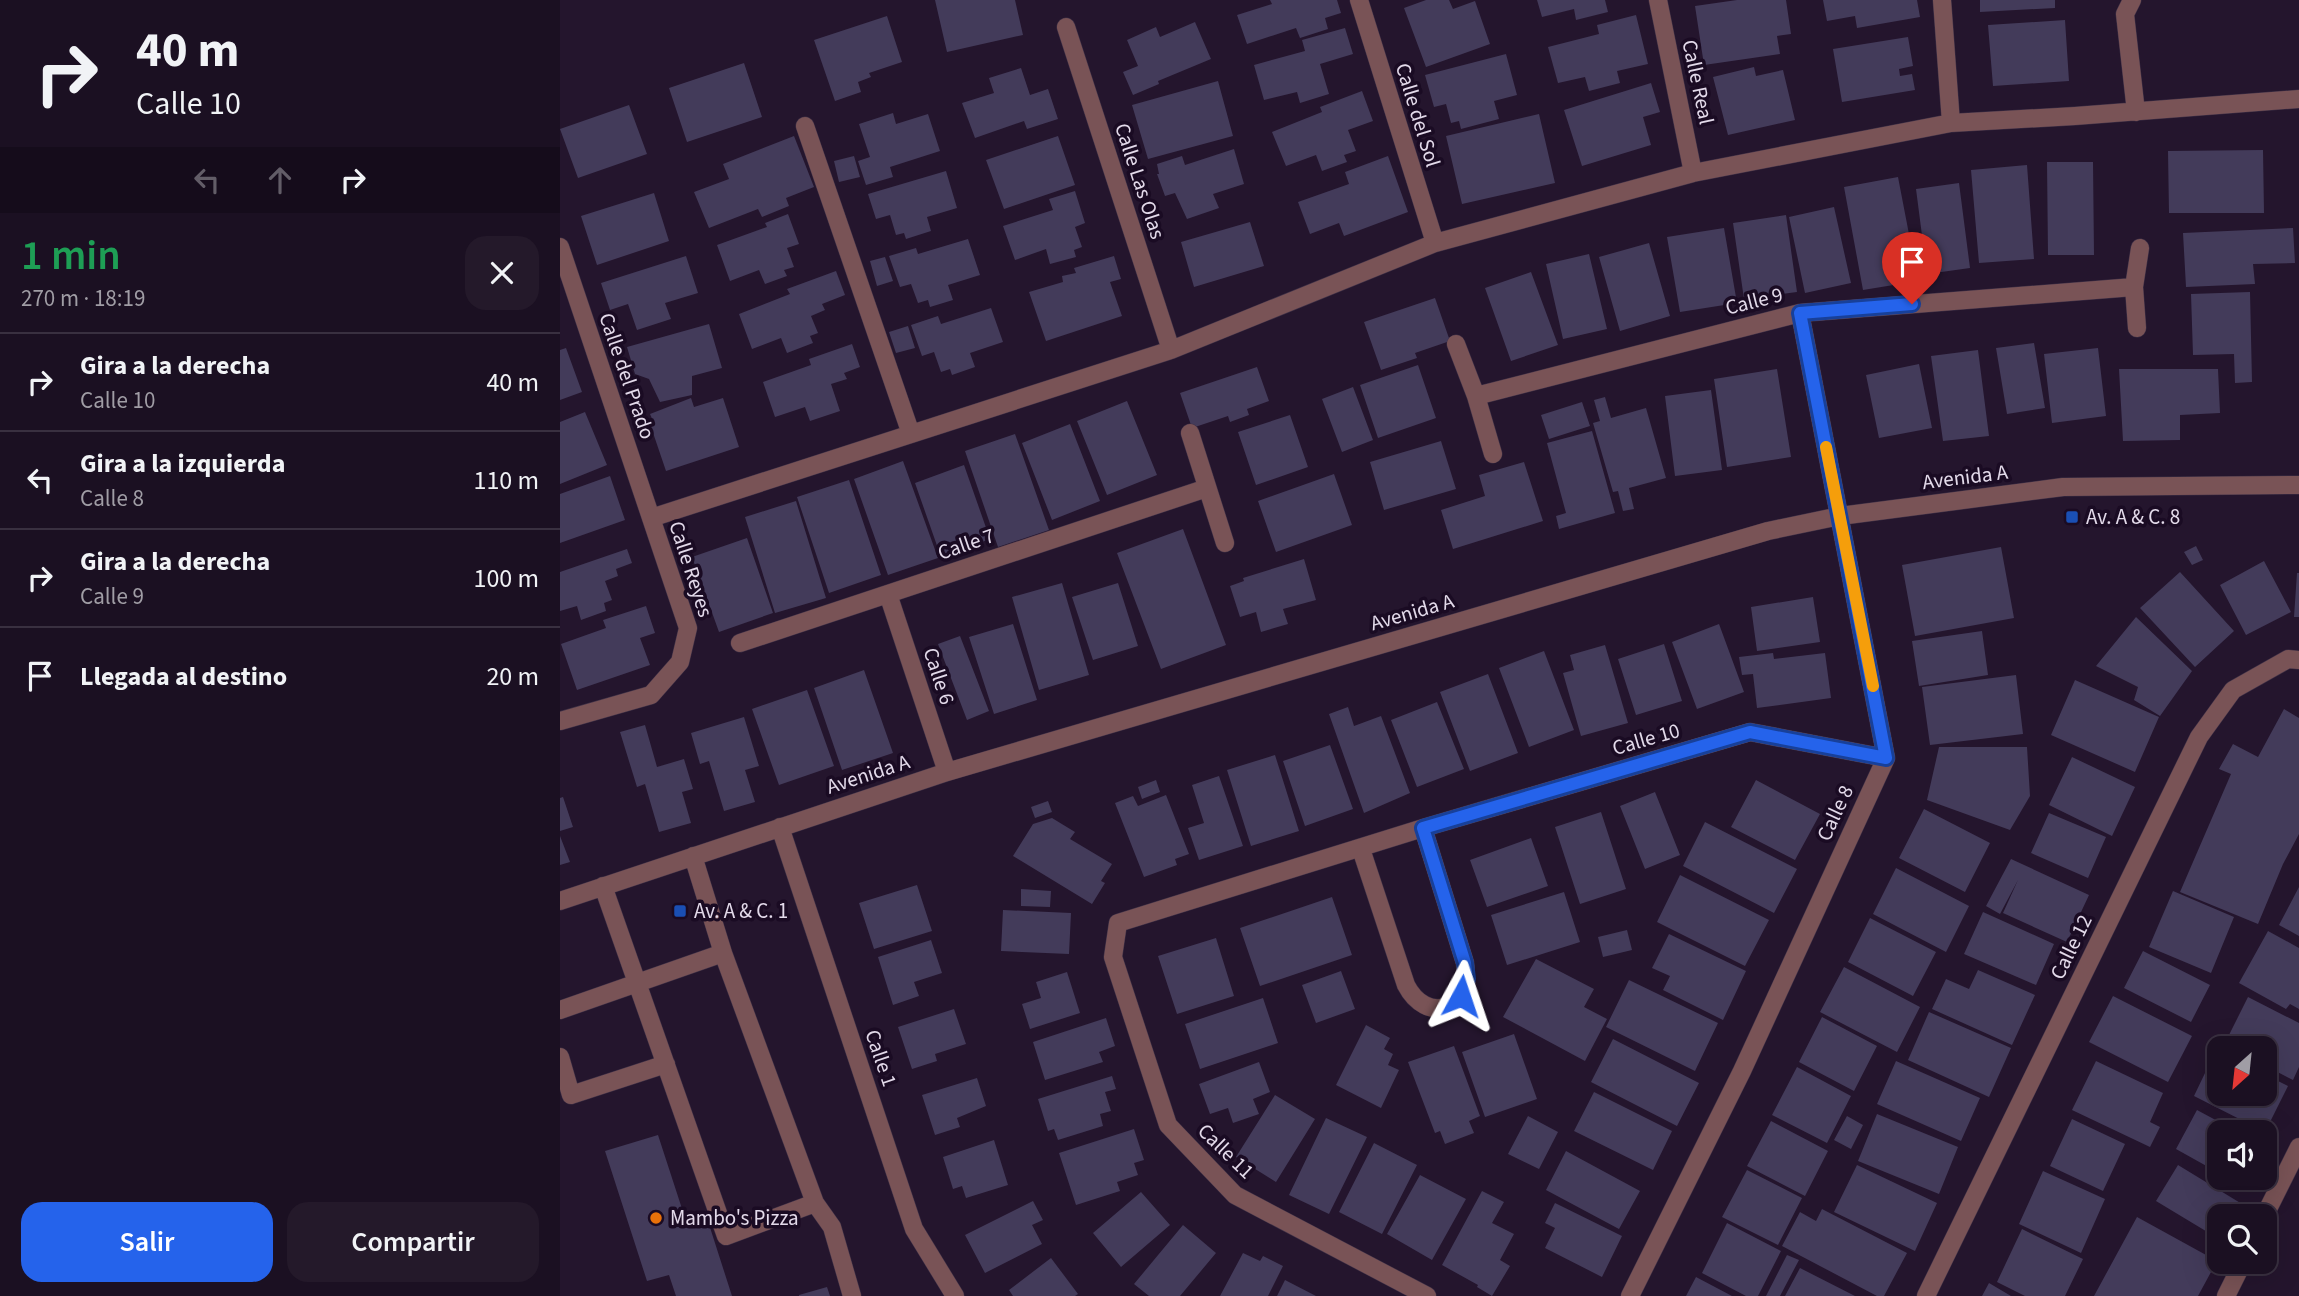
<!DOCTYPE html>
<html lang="es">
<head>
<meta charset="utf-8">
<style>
	:root { --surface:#1b1022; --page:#24192a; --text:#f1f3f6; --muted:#a09da5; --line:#393040; --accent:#2563eb }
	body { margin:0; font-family:"Source Sans 3",sans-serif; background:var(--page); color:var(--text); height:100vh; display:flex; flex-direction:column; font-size:26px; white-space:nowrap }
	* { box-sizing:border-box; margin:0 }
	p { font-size:23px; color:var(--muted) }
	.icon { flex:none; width:38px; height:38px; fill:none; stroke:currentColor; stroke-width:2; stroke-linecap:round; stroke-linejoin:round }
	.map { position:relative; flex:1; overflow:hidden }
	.panel { display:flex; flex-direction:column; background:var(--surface); width:560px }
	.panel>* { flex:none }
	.hud { background:#1b1022; color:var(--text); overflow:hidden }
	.needle { width:46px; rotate:207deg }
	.controls { position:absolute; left:1647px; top:1036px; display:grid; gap:14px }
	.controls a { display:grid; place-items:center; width:70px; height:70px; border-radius:14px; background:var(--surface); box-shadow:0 7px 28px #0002,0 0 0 2px var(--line); font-size:35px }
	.pin { position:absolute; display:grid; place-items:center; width:60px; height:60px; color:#fff; margin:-72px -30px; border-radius:50% 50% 50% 0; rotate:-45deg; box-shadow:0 0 7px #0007 }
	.pin .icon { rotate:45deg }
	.me { position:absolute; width:77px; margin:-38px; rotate:5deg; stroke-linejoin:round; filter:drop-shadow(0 0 5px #0008) }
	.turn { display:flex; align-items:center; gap:24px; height:147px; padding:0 21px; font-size:32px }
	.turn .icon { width:91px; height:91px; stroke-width:2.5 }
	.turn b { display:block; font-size:49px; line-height:60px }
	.lanes { display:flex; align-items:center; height:66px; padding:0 21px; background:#0003; justify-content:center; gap:35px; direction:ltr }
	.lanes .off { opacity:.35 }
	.round { display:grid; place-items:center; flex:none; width:74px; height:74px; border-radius:21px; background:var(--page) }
	.summary { display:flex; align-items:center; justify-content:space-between; height:119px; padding:0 21px }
	h1 { font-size:42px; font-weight:600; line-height:52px; color:#1e9e55 }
	.button { display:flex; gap:14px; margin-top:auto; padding:14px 21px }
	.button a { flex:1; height:80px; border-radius:21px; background:var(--accent); color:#fff; font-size:28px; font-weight:600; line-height:80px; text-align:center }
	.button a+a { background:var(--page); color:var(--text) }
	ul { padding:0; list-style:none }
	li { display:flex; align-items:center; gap:21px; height:98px; padding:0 21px; border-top:2px solid var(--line) }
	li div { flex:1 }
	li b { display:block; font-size:26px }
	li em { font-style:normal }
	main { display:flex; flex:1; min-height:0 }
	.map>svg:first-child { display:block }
</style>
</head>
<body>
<main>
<section class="panel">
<div class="hud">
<div class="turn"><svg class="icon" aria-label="right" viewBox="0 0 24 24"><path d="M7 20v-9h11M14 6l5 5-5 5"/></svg><div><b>40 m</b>Calle 10</div></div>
<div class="lanes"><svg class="icon off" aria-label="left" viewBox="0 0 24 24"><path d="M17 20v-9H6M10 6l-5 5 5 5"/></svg><svg class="icon off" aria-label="ahead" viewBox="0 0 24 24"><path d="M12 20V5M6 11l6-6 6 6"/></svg><svg class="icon" aria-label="right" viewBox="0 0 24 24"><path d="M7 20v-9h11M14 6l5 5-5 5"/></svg></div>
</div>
<div class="summary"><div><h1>1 min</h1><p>270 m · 18:19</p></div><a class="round"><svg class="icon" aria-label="close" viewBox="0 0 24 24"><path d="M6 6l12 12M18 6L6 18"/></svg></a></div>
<ul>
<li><svg class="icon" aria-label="right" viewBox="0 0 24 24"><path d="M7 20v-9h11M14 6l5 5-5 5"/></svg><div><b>Gira a la derecha</b><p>Calle 10</p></div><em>40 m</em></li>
<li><svg class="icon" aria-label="left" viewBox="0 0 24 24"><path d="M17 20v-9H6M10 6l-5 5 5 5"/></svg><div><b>Gira a la izquierda</b><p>Calle 8</p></div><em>110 m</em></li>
<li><svg class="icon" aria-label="right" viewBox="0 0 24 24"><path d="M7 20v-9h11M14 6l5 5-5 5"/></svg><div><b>Gira a la derecha</b><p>Calle 9</p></div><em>100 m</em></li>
<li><svg class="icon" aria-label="arrive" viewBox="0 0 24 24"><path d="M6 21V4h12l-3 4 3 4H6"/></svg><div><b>Llegada al destino</b></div><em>20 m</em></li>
</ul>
<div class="button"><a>Salir</a><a>Compartir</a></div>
</section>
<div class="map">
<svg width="1739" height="1296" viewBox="0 0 1739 1296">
	<rect width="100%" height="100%" fill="#24152d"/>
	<!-- building -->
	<path fill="#433b5a" d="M375,0H455L463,35L387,52Z
		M710,0H777L781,13L765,18L768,29L740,38L736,28L687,44L677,15L712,4Z
		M866,0H889L893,9L915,1L930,44L866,67L844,8Z
		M977,0H1045L1048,12L1016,20L1014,9L982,17Z
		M1177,0H1226L1231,34L1217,36L1220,54L1144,65L1135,6Z
		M1263,0H1357L1360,17L1297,28L1295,16L1267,21Z
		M1420,0H1495V8L1420,12Z
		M1076,15L1088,64L1057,71L1060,83L1029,91L1025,77L998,83L988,47L1039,34L1037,25Z
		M327,16L342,62L309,73L311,77L298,82L301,92L275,101L254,40Z
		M1505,20L1509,81L1433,86L1428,25Z
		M635,22L651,59L598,81L599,84L573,95L563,72L578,66L567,40L596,27L600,37Z
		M785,28L793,54L760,64L769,94L740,103L737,92L704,100L694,65L745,51L742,40Z
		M1348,37L1353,66L1339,69L1340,76L1352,74L1355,90L1282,102L1273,49Z
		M946,54L957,95L934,101L939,119L901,129L899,121L891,123L886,104L874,107L865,75Z
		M184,63L202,117L127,142L109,88Z
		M1194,67L1196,76L1223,70L1235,120L1168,135L1153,77Z
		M461,68L470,95L488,89L498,119L467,129L464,121L415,138L402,103L434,93L429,78Z
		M658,81L673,136L588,159L572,105Z
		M1091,83L1100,112L1083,117L1091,145L1022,166L1004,110Z
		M802,91L813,121L788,130L796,151L784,155L787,162L762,171L756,155L726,166L712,132L762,112L760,107Z
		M69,105L87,154L18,178L0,129Z
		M333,113L336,124L368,114L380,151L330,167L333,177L306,185L298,161L310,157L299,124Z
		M979,114L995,183L902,204L886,136Z
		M234,136L254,187L226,198L229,206L202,217L198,209L149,228L134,192L169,179L163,164Z
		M498,136L515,185L444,209L426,160Z
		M674,149L684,184L653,194L659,208L627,219L615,193L605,196L597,174H599L597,164L622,156L625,165Z
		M1703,150L1704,213H1609L1608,151Z
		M294,156L300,177L279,182L274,161Z
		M828,156L848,212L784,236L779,223L750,234L738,202L789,184L785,172Z
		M1487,162H1533L1534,255H1488Z
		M1467,165L1474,259L1419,263L1411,170Z
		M386,171L397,208L367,217L371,231L346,239L344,233L336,235L330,215L316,219L308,194Z
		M1338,177L1358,281L1303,290L1284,187Z
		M1399,183L1410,268L1367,274L1356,189Z
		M515,191L525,223L515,227L522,247L514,250L516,257L490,264L486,249L455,260L443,226L493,210L489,199Z
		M94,193L109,241L37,265L21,216Z
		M1274,207L1291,283L1245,293L1229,217Z
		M228,214L239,244L227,248L234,267L224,270L227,276L205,284L199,270L170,281L157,245L207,227L205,223Z
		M1226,215L1237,292L1184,299L1173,223Z
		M690,222L704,266L634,287L621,242Z
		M1164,228L1177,303L1120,312L1107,237Z
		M1733,228L1735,263L1693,264L1695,284L1626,287L1623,233Z
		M408,239L420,275L388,285L393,300L370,307L368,300L358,303L351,284L340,287L329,256L356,248L358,254Z
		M1089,243L1110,316L1060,331L1039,257Z
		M1029,254L1047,329L1003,339L986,264Z
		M126,256L138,293L105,303L111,319L77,330L68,304L50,310L41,283Z
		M554,256L561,279L550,282L562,316L486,341L469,292L503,282L502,276L516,273L514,268Z
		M325,257L333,281L317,286L310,261Z
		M276,271L285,295L262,304L265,310L251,316L258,333L250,336L253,343L227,353L221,338L192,349L179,314L230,294L227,289Z
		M971,272L998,345L951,361L925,288Z
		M1690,292L1692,382L1675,383L1674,354L1633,355L1631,294Z
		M875,298L890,341L855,353L857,358L821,370L804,322Z
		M431,308L443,342L410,353L415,367L392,375L390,369L381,372L374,352L362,356L351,325L378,316L381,324Z
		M149,324L162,368L132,376V395L100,402L89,379L75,374L67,347Z
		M348,326L355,348L336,353L329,332Z
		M1474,343L1485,408L1447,414L1436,348Z
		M292,344L300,367L284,373L287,379L271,384L280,411L250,421L245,407L215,417L203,382L251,365L249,359Z
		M6,348L22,392L0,400V350Z
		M1538,348L1546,416L1492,423L1484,354Z
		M1418,350L1429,436L1383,441L1371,356Z
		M1359,364L1372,428L1319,438L1306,375Z
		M858,365L876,418L818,438L800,385Z
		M697,367L709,401L687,409L689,415L670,422L668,416L632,428L620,393Z
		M1217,369L1231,457L1167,467L1154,379Z
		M1559,369H1658L1660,413L1620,415V440L1563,441Z
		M793,387L813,440L782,452L762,399Z
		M1151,390L1162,470L1115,476L1105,396Z
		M1045,397L1051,418L1086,408L1106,478L1069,488L1074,509L1063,511L1058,491L1053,492L1033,423L1040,421L1034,400Z
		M131,398L134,407L163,398L179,447L106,471L89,421H93L90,414Z
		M567,401L597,475L547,495L517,421Z
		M1022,402L1030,426L989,439L981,415Z
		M25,412L47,465L0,484V422Z
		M730,415L748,467L696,485L678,432Z
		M510,424L540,501L492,520L462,443Z
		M1032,431L1055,513L999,529L996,516L1006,513L987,443Z
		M455,434L489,530L438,547L405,451Z
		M881,441L896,489L824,510L810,462Z
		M343,461L378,558L328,575L294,479Z
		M964,462L983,521L893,549L881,510L925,496L919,475Z
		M404,465L430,539L381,557L355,483Z
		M774,474L792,525L716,552L698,501Z
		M50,476L65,520L0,543V494Z
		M289,480L321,575L269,593L237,497Z
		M236,501L266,598L215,613L185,517Z
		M623,529L666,645L601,669L557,553Z
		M187,538L213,613L159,632L132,557Z
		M1636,546L1643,560L1632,565L1624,552Z
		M1441,547L1454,618L1355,636L1342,565Z
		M67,549L72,563L56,569L58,576L45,581L52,600L44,603L46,611L21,620L17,606L0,611V572Z
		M744,559L756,600L723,609L728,624L701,632L696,612L680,617L670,586L684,581L683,578Z
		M1704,561L1731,612L1686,635L1660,585Z
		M1620,572L1674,631L1635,667L1580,608Z
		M1737,573H1739V617H1734Z
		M502,583L529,675L479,690L452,597Z
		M558,583L578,646L533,660L512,597Z
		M1253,597L1260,642L1197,651L1191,607Z
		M86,606L95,633L80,638L90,665L17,690L1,644L46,628L43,620Z
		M1576,617L1632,671L1600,716L1574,700L1578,687L1536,666Z
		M453,624L477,700L434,714L409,637Z
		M1159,624L1184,692L1137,709L1112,642Z
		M1422,631L1428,675L1359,686L1352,641Z
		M400,636L429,711L407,720L378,644Z
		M1104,644L1122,701L1076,715L1058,659Z
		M1045,645L1068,723L1021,736L1003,673L1014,670L1010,655Z
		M984,651L1014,730L969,747L939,668Z
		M1213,653L1214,659L1265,653L1271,698L1197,708L1193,674L1182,675L1179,657Z
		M304,670L333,753L282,770L254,688Z
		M928,674L958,753L910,771L880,692Z
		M1456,675L1463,734L1370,745L1362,687Z
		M1515,680L1599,717L1575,772L1491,735Z
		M247,690L274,766L219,785L192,709Z
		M877,702L904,769L857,787L831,720Z
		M788,707L794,726L821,716L850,793L804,813L769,714Z
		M1724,709L1739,718V834L1723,864L1698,924L1620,892L1671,774L1659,769L1673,744L1698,757Z
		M184,717L199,766L185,770L195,802L164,811L149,761L140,764L131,733Z
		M85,725L97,767L124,759L133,789L122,792L131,823L99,832L85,784L77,787L60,732Z
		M770,745L793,809L745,826L723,761Z
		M1379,747H1467L1470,796L1450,830L1367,800Z
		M715,755L739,831L691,846L667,770Z
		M1512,757L1575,787L1552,836L1489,805Z
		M659,776L683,846L639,860L628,828L644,823L632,785Z
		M596,780L600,792L582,799L578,787Z
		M1196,780L1260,814L1235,860L1171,827Z
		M1095,792L1120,855L1085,869L1060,806Z
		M606,795L629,854L615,859L617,865L584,877L555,803L573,796L578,806Z
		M3,797L13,827L0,831V798Z
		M488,801L492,812L475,818L471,807Z
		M1364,809L1430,843L1405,892L1339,858Z
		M1041,812L1066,889L1020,904L995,827Z
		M1489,813L1546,837L1528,878L1471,853Z
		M492,818L515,832L510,839L552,864L541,881L545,883L532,904L453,856L473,824Z
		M1145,822L1237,869L1214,913L1123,866Z
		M0,836L10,862L0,865Z
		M971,838L988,886L927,907L910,860Z
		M1451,859L1529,895L1507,942L1443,913L1458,880L1440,914L1426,906Z
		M1336,868L1409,906L1386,952L1313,914Z
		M1120,875L1209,920L1185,966L1097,922Z
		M357,885L372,931L314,949L299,903Z
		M1739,887V936L1719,925Z
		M461,889L491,891L490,907L461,906Z
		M1613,891L1674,917L1651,973L1589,947Z
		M1004,892L1020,942L947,965L931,915Z
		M772,897L792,955L700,986L680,928Z
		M443,910L511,913L509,954L441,951Z
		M1423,912L1494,944L1476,985L1404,954Z
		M1310,918L1376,952L1353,996L1288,962Z
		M1067,930L1072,950L1043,957L1038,937Z
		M1708,931L1739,948V1009L1730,1004L1726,1009L1679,983Z
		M1109,934L1186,971L1163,1020L1103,990L1110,976L1092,968Z
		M656,938L674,996L617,1014L598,956Z
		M371,940L382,973L354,982L359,996L333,1005L318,957Z
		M1583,951L1650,985L1631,1022L1564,988Z
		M976,959L1034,989L1024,1007L1047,1019L1025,1061L943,1017Z
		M1284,967L1360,1007L1337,1052L1260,1012Z
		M1418,970L1475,995L1452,1045L1372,1009L1386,979L1409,989Z
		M781,971L795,1009L756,1023L742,985Z
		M507,972L520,1013L470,1029L462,1004L481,998L476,982Z
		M1069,980L1158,1023L1135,1071L1046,1027Z
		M1553,996L1632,1036L1608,1082L1529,1042Z
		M1688,997L1739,1023V1067L1733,1080L1704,1065V1048H1670L1664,1045Z
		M703,998L718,1043L640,1069L625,1024Z
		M394,1009L406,1044L375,1054L377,1061L352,1069L338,1027Z
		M1369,1012L1451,1048L1429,1097L1348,1060Z
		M1262,1017L1317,1046L1294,1091L1239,1062Z
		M546,1018L555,1046L539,1052L543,1062L485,1080L473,1042Z
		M806,1025L830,1038L824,1049L833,1054L828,1065L839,1070L821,1108L776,1085Z
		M954,1034L977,1099L925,1117L902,1052Z
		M1053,1039L1139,1083L1117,1126L1031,1082Z
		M894,1046L920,1116L909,1121L914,1133L885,1144L880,1131L875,1133L848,1062Z
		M1656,1050L1659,1052V1094H1704V1074L1728,1086L1705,1132L1634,1096Z
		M1336,1061L1420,1098L1401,1141L1317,1104Z
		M1536,1061L1603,1093L1590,1122L1600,1127L1590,1147L1512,1110Z
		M699,1062L710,1092L693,1099L699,1114L673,1123L668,1108L650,1114L639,1084Z
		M1237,1067L1291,1096L1267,1143L1212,1115Z
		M552,1076L556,1089L545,1092L551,1111L540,1114L543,1126L498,1140L494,1129L488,1131L478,1099Z
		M417,1078L426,1106L397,1118L400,1127L375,1135L362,1095Z
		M1034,1092L1112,1131L1093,1170L1014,1131Z
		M715,1095L755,1119L716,1182L676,1157Z
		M1637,1110L1678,1132H1659V1173L1616,1149Z
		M1317,1114L1398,1147L1379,1194L1298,1161Z
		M968,1116L998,1132L979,1169L948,1154Z
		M1287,1116L1303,1125L1291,1149L1274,1140Z
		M766,1118L807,1137L769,1214L729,1195Z
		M1512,1119L1565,1144L1543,1191L1490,1166Z
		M1211,1121L1268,1151L1245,1196L1187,1166Z
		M574,1129L584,1160L574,1163L578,1175L557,1182L560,1191L516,1205L499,1153Z
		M98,1135L126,1221L146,1215L172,1296H116L109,1275L87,1281L45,1151Z
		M434,1140L448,1185L406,1198L402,1186L393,1189L383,1157Z
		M814,1143L857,1165L822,1234L779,1212Z
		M1006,1151L1080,1191L1059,1229L986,1190Z
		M1297,1165L1377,1203L1355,1251L1274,1212Z
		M1618,1165L1682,1204L1675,1216H1659V1239L1596,1201Z
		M1187,1170L1242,1198L1218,1245L1162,1217Z
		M1483,1171L1545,1199L1521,1253L1459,1224Z
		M860,1175L906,1199L872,1260L827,1234Z
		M922,1191L944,1202L932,1223L954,1234L940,1260L950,1266L932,1296L917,1287L918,1285L882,1265Z
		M581,1192L610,1225L561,1267L533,1233Z
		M473,1201L483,1220L472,1225L482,1244L425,1273L405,1235Z
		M995,1203L1062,1236L1042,1277L985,1248L995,1228L985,1223Z
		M1262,1209L1347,1253L1324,1296H1317L1222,1246L1240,1212L1256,1221Z
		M1577,1217L1657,1261L1638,1296H1534Z
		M1167,1223L1221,1251L1198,1296H1186L1142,1273Z
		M623,1225L656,1253L620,1296H589L574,1284Z
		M1462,1229L1523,1259L1505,1296H1465L1437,1282Z
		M683,1253L700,1261L703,1256L723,1266L708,1296H660Z
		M1227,1255L1239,1260L1220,1296H1206Z
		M491,1258L518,1294L515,1296H453L449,1290Z
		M1240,1268L1295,1296H1225Z
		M1136,1277L1172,1296H1126Z
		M725,1280L756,1296H717Z
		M1429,1283L1451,1296H1422Z
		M267,1287L270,1296H239V1295Z"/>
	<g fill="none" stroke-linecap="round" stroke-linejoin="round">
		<!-- minor casing -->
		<g stroke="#3f3147" stroke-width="19">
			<path id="minor" d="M799,0L875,243
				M1098,0L1133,173
				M1382,0L1391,123
				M1572,0L1565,14L1576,112
				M506,27L611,350
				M245,126L351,434
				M0,247L128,628L120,662L91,695L0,721
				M1577,328L1574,287L1580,248
				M896,344L916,396L933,454
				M916,396L1240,313L1574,287
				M630,433L665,543
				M91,518L611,350L875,243L1133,173L1391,123L1515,116L1739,99
				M328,594L387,772
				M180,643L647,488
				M220,827L354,1229L395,1296
				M801,849L846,985C866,1024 911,1012 905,963L863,828
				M133,856L163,953
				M0,901L387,772L1208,531L1280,516L1503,487L1739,485
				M0,1010L163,953L255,1203L166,1236L43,886
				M0,1057L11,1095L106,1064
				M255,1203L272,1227L292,1296
				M1704,1217L1739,1147
				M867,1296L675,1195L608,1125L553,957L558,923L863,828L1190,732L1326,758
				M1070,1296L1182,1071L1326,758L1240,313
				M1366,1296L1639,737L1673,690L1728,659L1739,660
				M1666,1296L1683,1262"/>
		</g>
		<!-- minor -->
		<use href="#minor" stroke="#795356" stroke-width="18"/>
	</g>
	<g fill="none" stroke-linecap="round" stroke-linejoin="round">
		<!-- route casing -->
		<g stroke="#184099" stroke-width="18">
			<path id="route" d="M901,996L907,979L905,963L863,828L1190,732L1326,758L1240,313L1352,304"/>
		</g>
		<!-- route -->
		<use href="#route" stroke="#2563eb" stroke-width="12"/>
		<!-- slow -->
		<path stroke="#f59e0b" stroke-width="12" d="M1266,447L1313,686"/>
	</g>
	<!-- markers -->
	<g fill="#1a4fb4" stroke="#1a0b23" stroke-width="2.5">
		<rect x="1505" y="510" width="14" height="14" rx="3.5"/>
		<rect x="113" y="904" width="14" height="14" rx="3.5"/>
	</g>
	<circle fill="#e8710a" stroke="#1a0b23" stroke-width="2.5" cx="96" cy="1218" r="7"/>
	<g text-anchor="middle" stroke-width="7" stroke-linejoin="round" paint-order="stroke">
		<!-- street labels -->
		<g font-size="21" fill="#e3daea" stroke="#1a0b23">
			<text transform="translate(1138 82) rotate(78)" y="7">Calle Real</text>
			<text transform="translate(858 115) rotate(73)" y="7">Calle del Sol</text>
			<text transform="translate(580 181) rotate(72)" y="7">Calle Las Olas</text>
			<text transform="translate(1194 301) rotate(-14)" y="7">Calle 9</text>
			<text transform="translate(67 376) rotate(71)" y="7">Calle del Prado</text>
			<text transform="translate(1405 477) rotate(-7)" y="7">Avenida A</text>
			<text transform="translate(406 544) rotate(-19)" y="7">Calle 7</text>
			<text transform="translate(131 569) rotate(72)" y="7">Calle Reyes</text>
			<text transform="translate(852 612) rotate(-16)" y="7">Avenida A</text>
			<text transform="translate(379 676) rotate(72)" y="7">Calle 6</text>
			<text transform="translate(1086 739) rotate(-16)" y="7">Calle 10</text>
			<text transform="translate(308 774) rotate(-18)" y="7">Avenida A</text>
			<text transform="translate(1275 813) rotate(-65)" y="7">Calle 8</text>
			<text transform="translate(1511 947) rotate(-64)" y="7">Calle 12</text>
			<text transform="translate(321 1058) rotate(71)" y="7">Calle 1</text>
			<text transform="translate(666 1151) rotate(44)" y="7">Calle 11</text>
		</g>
		<!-- poi labels -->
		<g font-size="21" fill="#e3daea" stroke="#1a0b23" text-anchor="start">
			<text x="1526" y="524">Av. A &amp; C. 8</text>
			<text x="134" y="918">Av. A &amp; C. 1</text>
			<text x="110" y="1225">Mambo's Pizza</text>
		</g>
	</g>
</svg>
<div class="controls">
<a><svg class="needle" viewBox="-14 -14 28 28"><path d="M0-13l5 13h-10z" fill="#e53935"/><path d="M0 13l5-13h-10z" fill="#a09da5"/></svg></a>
<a><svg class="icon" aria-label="sound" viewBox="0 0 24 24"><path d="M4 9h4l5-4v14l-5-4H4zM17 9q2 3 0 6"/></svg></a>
<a><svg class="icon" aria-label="search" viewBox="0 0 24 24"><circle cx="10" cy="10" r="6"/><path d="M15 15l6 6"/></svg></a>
</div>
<div class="pin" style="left:1352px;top:304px;background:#d93025"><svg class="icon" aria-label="arrive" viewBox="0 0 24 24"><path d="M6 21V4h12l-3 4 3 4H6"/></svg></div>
<svg class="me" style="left:901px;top:996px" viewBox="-20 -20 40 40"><path d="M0-17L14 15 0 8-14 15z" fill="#2563eb" stroke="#fff" stroke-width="4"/></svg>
</div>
</main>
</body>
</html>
